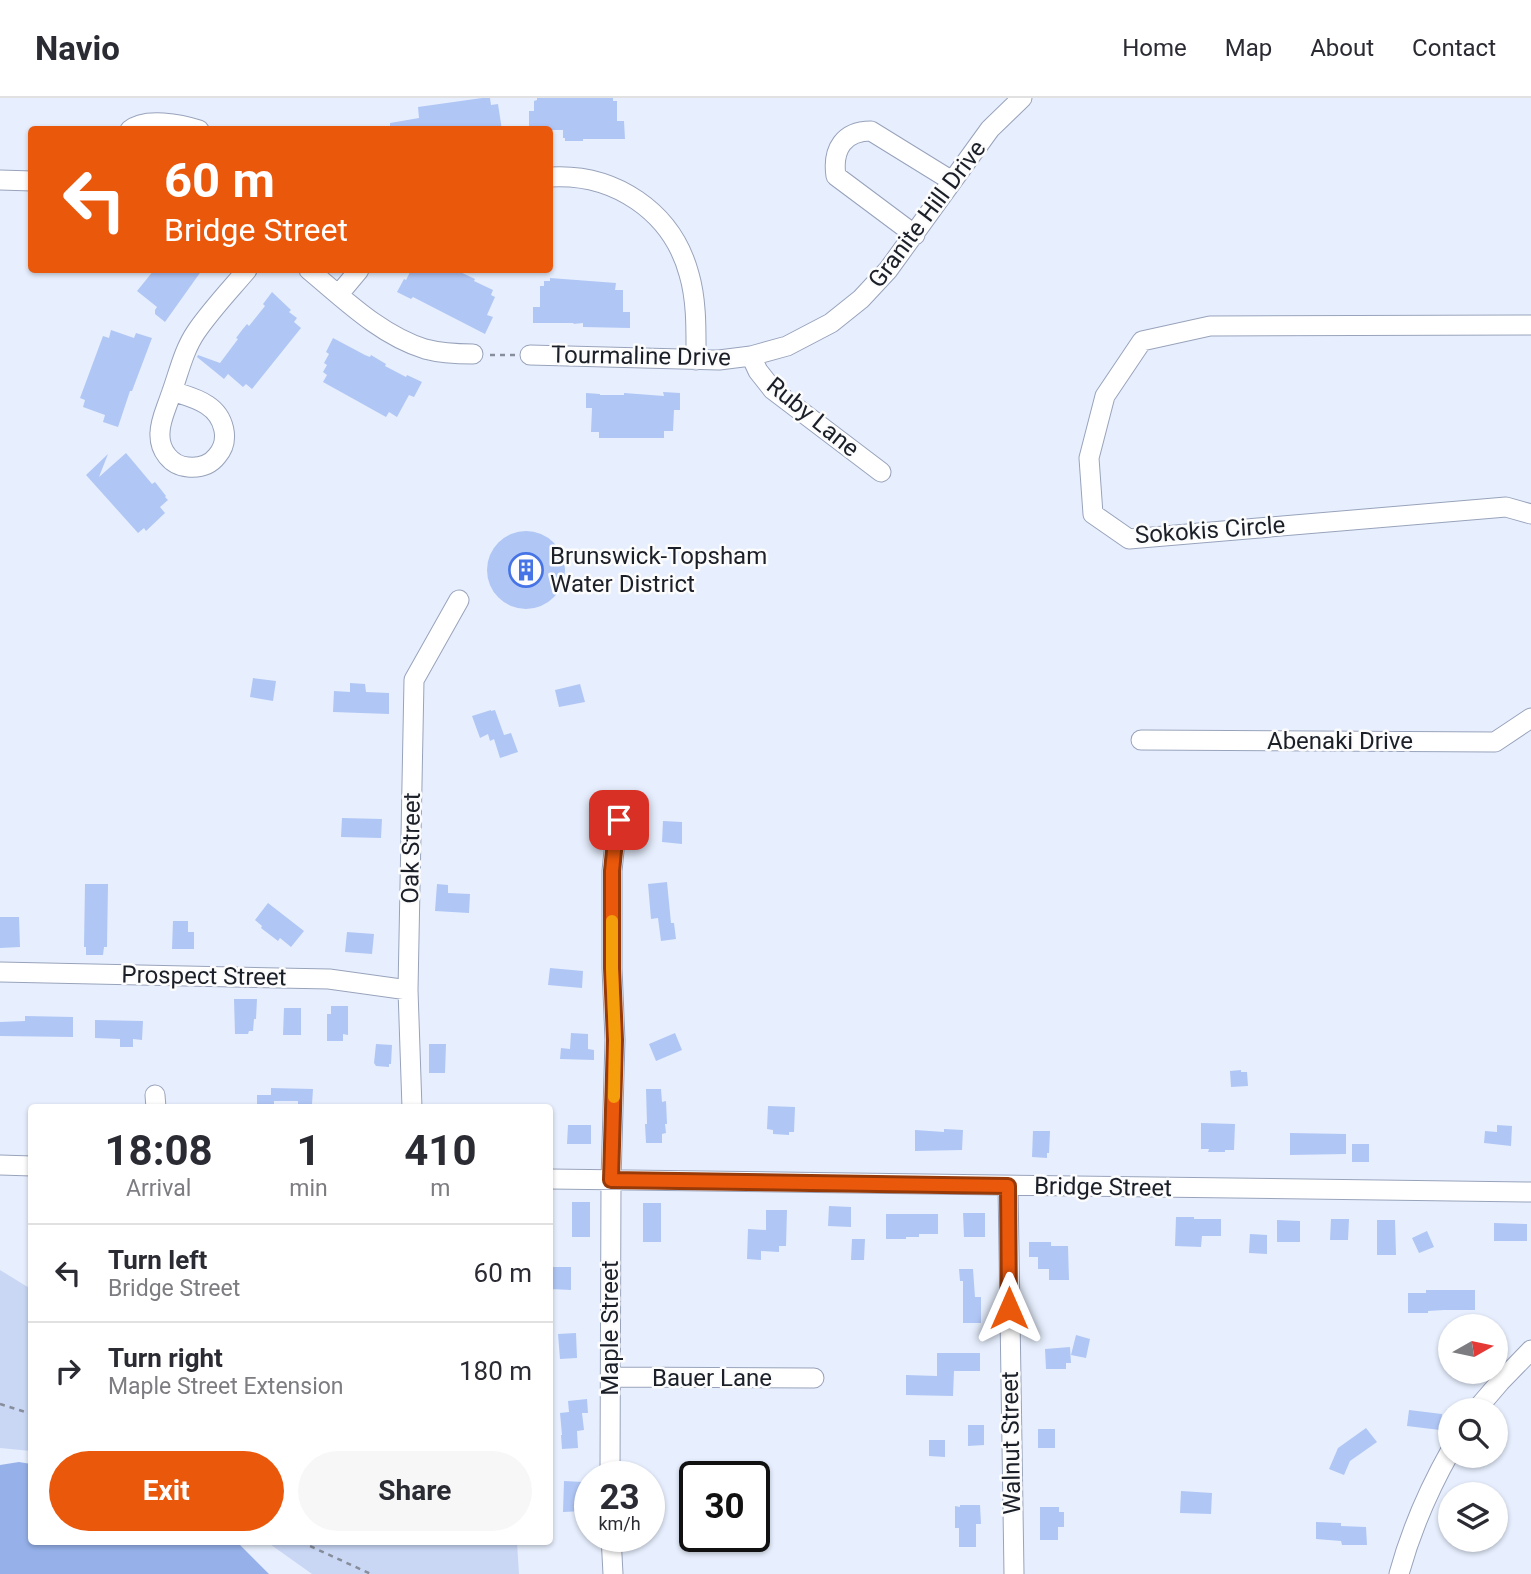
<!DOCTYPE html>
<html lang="en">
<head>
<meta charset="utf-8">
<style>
	:root { --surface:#fff; --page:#f7f7f7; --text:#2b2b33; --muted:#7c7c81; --line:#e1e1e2; --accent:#ea580c }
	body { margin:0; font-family:Roboto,sans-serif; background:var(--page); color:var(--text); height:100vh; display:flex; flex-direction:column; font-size:26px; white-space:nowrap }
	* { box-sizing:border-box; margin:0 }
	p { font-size:23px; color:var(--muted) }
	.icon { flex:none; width:38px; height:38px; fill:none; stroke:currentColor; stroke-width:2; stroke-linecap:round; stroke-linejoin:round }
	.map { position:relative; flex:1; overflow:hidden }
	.panel { position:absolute; left:28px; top:1006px; width:525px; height:441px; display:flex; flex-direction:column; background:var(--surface); border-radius:7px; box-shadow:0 2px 5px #0004 }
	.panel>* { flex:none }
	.top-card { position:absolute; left:28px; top:28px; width:525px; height:147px; border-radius:7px; box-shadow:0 2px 5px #0004; background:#ea580c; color:#fff; overflow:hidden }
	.needle { width:46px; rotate:81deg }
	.controls { position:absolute; left:1438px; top:1216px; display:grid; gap:14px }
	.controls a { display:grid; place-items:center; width:70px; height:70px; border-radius:50%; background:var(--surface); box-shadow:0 2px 5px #0004; font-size:35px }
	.speed { position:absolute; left:574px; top:1363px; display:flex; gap:14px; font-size:35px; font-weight:700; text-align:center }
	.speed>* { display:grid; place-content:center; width:91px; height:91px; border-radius:50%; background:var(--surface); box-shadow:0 2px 5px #0004; line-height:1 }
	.speed small { font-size:18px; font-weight:400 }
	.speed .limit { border:4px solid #111; border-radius:10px; background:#fff; color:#111 }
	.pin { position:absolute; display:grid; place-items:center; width:60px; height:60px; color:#fff; margin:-30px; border-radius:14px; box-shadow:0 4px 10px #0006 }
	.me { position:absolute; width:77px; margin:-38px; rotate:0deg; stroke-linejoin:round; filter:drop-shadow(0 0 5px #0008) }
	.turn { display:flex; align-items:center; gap:24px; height:147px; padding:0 21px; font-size:32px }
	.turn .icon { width:91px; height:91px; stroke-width:2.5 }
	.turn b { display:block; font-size:49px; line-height:60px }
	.eta { display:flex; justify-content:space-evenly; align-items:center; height:119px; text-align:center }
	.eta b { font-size:42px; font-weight:700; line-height:49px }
	.action { display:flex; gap:14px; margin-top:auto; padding:14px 21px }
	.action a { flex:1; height:80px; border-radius:42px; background:var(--accent); color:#fff; font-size:28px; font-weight:700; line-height:80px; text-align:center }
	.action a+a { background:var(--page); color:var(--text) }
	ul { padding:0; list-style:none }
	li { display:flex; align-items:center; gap:21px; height:98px; padding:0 21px; border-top:2px solid var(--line) }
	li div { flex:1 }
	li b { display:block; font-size:26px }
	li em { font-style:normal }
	header { display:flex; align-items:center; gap:42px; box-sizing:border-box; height:98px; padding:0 35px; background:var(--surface); border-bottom:2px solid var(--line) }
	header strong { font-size:33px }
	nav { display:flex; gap:38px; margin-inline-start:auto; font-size:24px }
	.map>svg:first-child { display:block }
</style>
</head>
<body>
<header>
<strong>Navio</strong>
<nav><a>Home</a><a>Map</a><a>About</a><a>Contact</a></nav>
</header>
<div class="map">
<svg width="1531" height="1476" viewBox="0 0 1531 1476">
	<rect width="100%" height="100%" fill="#e7effe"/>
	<!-- green -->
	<path fill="#c9d7f5" d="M0,1172L31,1191V1353L0,1350Z
		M267,1444H517L519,1476H312Z"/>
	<!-- water -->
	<path fill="#96b1ea" d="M19,1364L31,1366L32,1444H237L269,1476H0V1367Z"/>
	<!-- building -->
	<path fill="#b0c6f5" d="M482,0H490L491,7L498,6L502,32H390V25L419,20L418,9Z
		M537,0H613V3H617V23H624L625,41H583V43H565V40H563V32H529V13H534V3L537,2Z
		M154,172H202L165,224L155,216V212L157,209L137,193Z
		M411,172H456L475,181L474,183L493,192L491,197L495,199L487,217L493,219L485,236L413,199L411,201L397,194L404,181L406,182Z
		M550,180L616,185L615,192H623V214H630V230L583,229V225L573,226L574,225H533V209H540V188H544V183H550Z
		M272,194L291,212L289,214L297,220L294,224L301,230L252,291L246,286L243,289L228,276L224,281L197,259L198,257L220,265L238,241L236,240L242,232L247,226L249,228L265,208L263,206Z
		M111,232L134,240L136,235L152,240L132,293H130L118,329L103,324L105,317L83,309L85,302L80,300L103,238L109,240Z
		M333,240L365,257L370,259L371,257L386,266L385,268L406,279L407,277L422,284L414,299L409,297L397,319L389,314L386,319L323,284L327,277L323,274L327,267L324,265L329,256L326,254Z
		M663,294L680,295V312H674L673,333H664V340H599V334H591L592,310H586V295L600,296V297H624V295L664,298Z
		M126,355L152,386L155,384L166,398L165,399L168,402L160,409L165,415L146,433L144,430L138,435L86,377L108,356L99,379Z
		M487 472a39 39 0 1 1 78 0a39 39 0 1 1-78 0Z
		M253,580L276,583L273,603L250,599Z
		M350,585L365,586L366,594L389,595V616L333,614L334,593L350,594Z
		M580,586L585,604L559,609L555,592Z
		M491,612V613L495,612L504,637L511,635L518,654L500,660L494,641L490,643L488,636L480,640L472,618Z
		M342,720L382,721L381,740L341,739Z
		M663,723L682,724V746L662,744Z
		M667,784L671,825H674L676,841L661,843L658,820L651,821L648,786Z
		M85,786H108L107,849H104L103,857H86V849H84Z
		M437,786L448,787V795L470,796L469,815L435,813Z
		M268,805L304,833L291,849L280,840L278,843L261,830L262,828L255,822Z
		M0,819H19L20,849L0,850Z
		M173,823H188V834H194V851H172Z
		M347,834L374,836L372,856L345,854Z
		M550,870L583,873L582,890L548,887Z
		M234,901H257L256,921H254L253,933H249L248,936H235Z
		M331,908H348V937L343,936V943H327V916H331Z
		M284,910H301V937H283Z
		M25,918L73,919V939L0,938V924L25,923Z
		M95,922L143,923L142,942L133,941V949H120V941L95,940Z
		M571,935L588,936V951L594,952V962L560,961L561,950L570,951Z
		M675,935L682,952L656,963L649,946Z
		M376,946L392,947L391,966H389V969L376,968L374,965Z
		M429,946H446L445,975H429Z
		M1241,972V974H1247L1248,988L1231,989L1230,973Z
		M271,990L313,991L312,1006H298V1003H274V1010H257V997H271Z
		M646,991H661L662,1004L666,1003L667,1026H665L666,1035L662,1036V1045H646L645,1026H647Z
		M768,1008L795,1009L794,1034H789V1037L773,1036V1032L767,1031Z
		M1201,1025L1235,1026L1234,1052H1225V1054H1208L1209,1051H1201Z
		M568,1027H591V1046H567Z
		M1497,1027L1512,1028L1511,1048L1484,1045L1485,1033L1497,1034Z
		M944,1031L963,1032L962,1052L915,1053V1032L944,1034Z
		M1033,1033H1050L1049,1055H1047V1060L1032,1059Z
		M1290,1035L1346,1036V1056L1290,1057Z
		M1352,1046H1369V1064H1352Z
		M572,1104H590V1139H572Z
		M643,1105H661V1144H643Z
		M829,1108L851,1109V1129L828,1128Z
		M766,1112H787L786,1148H779V1154L761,1153V1162L747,1161L748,1131L766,1132Z
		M963,1115H985V1139H964Z
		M886,1116H938V1136H919V1139H906V1141H886Z
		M1176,1119H1194V1121H1221V1138H1202L1201,1149L1175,1148Z
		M1331,1121H1349L1348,1142H1330Z
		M1277,1122L1300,1123V1144H1277Z
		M1377,1122H1395L1396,1157H1377Z
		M1494,1125L1527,1126V1143H1494Z
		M1427,1133L1434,1149L1419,1155L1412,1140Z
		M1250,1136L1267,1137V1156L1249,1155Z
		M852,1141H865L864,1162H851Z
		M1029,1144H1051V1148H1068L1069,1182H1049V1171H1038V1159H1029Z
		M550,1169H571V1192L550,1191Z
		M959,1171H973L975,1199H981V1225H963V1183H960Z
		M1426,1192H1475V1212H1444L1428,1213V1215H1408V1195H1426Z
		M576,1235L577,1260L560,1261L558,1236Z
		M1076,1237L1090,1241L1086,1260L1071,1257Z
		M1070,1249L1071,1265H1066V1271H1046L1045,1251Z
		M937,1255H980V1273H954L953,1298L906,1297V1277L937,1278Z
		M587,1301L588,1315H582L584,1332L577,1333L578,1350L562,1351L561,1337H562L560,1315L569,1314L568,1303Z
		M1409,1312L1442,1316L1440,1332L1407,1328Z
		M968,1327H984V1347L968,1348Z
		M1366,1330L1377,1344L1350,1363L1344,1377L1329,1371L1338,1350Z
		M1038,1331H1055V1350H1038Z
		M929,1342H945V1359L929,1358Z
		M564,1383L583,1384V1413L563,1414Z
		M1181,1393L1212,1395L1211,1416L1180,1415Z
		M960,1407H980L981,1426H976V1449H959V1430H955V1408L960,1409Z
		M1040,1409H1059V1414H1064V1429H1058V1442H1040Z
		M1316,1424L1341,1425V1428L1366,1429L1367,1447H1342L1341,1443L1316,1441Z"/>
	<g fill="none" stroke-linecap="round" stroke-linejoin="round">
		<!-- minor casing -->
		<g stroke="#98a3bb" stroke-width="21">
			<path id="minor" d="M130,32C145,19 181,26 199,32
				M550,79C614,75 672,113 689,176C697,203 696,234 696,262
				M0,82L32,83
				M915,137L836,78C832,51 844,33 871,33L952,83
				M309,172C344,201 380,237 425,251C440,255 457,256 473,256
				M339,196L359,172
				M1531,227L1210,228L1142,243L1105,298L1089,360L1093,416L1129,441L1506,409L1531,416
				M530,257L719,262L751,258L787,248L831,225L861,201L888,172L990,31L1022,0
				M751,258L758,273L773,292L881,374
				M172,293C184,297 197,300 207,307C224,318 231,342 217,358C210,367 199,370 188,369C171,368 159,352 160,335C160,323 166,311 170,299C178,278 183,253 196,234C211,212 230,192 247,172
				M1141,642L1495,644L1531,620
				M0,874L329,881L408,892
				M155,997L156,1010
				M412,1010L408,892L414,582L459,502
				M0,1067L32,1068
				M550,1081L1531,1094
				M1008,1088L1014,1476
				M610,1279L814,1280
				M1476,1312L1500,1284L1531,1252
				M610,1379L611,1082L615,942L612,870V773L616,733L619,722
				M611,1438L613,1476
				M1399,1476C1411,1432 1429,1391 1451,1352"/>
		</g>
		<!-- path -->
		<path stroke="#878d9a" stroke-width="2.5" stroke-dasharray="5 5" stroke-linecap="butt" d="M490,257H515
			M0,1306L32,1316
			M301,1444L371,1476"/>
		<!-- minor -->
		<use href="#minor" stroke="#fff" stroke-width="19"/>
	</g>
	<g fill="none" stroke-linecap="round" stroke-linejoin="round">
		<!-- route casing -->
		<g stroke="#983908" stroke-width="18">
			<path id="route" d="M619,722L616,733L612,773V870L615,942L611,1082L1008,1088L1009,1210"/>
		</g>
		<!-- route -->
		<use href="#route" stroke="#ea580c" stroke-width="12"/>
		<!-- slow -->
		<path stroke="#f59e0b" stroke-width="12" d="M612,823V870L615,942L614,999"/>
	</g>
	<!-- icons -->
	<defs>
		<g id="building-ring" transform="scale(1.75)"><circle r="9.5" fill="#fcfcfc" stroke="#4674e6" stroke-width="1.5"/><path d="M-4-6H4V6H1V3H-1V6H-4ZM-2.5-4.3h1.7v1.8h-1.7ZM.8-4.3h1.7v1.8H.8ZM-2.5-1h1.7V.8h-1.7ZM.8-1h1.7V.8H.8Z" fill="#4674e6"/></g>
	</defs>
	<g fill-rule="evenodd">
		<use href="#building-ring" x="526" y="472"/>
	</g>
	<g text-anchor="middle" stroke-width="5" stroke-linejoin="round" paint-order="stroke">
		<!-- street labels -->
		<g font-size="24" fill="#1b1f28" stroke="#fcfcfc">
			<text transform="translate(927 116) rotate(-53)" y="8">Granite Hill Drive</text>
			<text transform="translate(641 258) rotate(1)" y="8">Tourmaline Drive</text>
			<text transform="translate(813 319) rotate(39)" y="8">Ruby Lane</text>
			<text transform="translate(1210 432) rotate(-4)" y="8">Sokokis Circle</text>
			<text x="1340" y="651">Abenaki Drive</text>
			<text transform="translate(411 750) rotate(-89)" y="8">Oak Street</text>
			<text transform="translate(204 878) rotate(1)" y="8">Prospect Street</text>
			<text transform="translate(1103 1089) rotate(1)" y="8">Bridge Street</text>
			<text transform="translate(610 1230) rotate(-90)" y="8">Maple Street</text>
			<text x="712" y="1288">Bauer Lane</text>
			<text transform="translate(1011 1345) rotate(-91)" y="8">Walnut Street</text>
		</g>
		<!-- poi labels -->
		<g font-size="24" fill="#1b1f28" stroke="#fcfcfc" text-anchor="start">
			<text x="550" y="466">Brunswick-Topsham<tspan x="550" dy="28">Water District</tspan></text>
		</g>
	</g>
</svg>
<div class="controls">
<a><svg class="needle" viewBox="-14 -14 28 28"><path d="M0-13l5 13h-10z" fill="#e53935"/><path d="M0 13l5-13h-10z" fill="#7c7c81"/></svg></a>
<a><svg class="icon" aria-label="search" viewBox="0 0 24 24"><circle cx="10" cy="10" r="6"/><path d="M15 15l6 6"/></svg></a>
<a><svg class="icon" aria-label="layers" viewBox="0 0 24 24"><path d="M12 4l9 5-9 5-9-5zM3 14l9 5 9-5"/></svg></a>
</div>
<div class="speed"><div>23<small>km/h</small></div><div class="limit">30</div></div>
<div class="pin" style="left:619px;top:722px;background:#d93025"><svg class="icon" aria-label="arrive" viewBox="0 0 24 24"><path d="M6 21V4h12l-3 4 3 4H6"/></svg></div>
<svg class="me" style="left:1009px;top:1210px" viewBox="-20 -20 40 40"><path d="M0-17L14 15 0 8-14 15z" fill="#ea580c" stroke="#fff" stroke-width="4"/></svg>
<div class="top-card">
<div class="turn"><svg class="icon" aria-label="left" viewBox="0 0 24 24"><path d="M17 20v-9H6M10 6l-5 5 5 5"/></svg><div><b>60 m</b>Bridge Street</div></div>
</div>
<section class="panel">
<div class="eta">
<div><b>18:08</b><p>Arrival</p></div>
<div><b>1</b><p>min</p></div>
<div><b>410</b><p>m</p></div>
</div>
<ul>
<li><svg class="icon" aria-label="left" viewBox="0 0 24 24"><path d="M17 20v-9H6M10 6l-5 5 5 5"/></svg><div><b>Turn left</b><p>Bridge Street</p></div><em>60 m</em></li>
<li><svg class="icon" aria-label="right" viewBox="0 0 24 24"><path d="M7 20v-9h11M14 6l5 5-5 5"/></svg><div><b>Turn right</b><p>Maple Street Extension</p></div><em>180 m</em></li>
</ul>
<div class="action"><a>Exit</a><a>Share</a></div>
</section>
</div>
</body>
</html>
